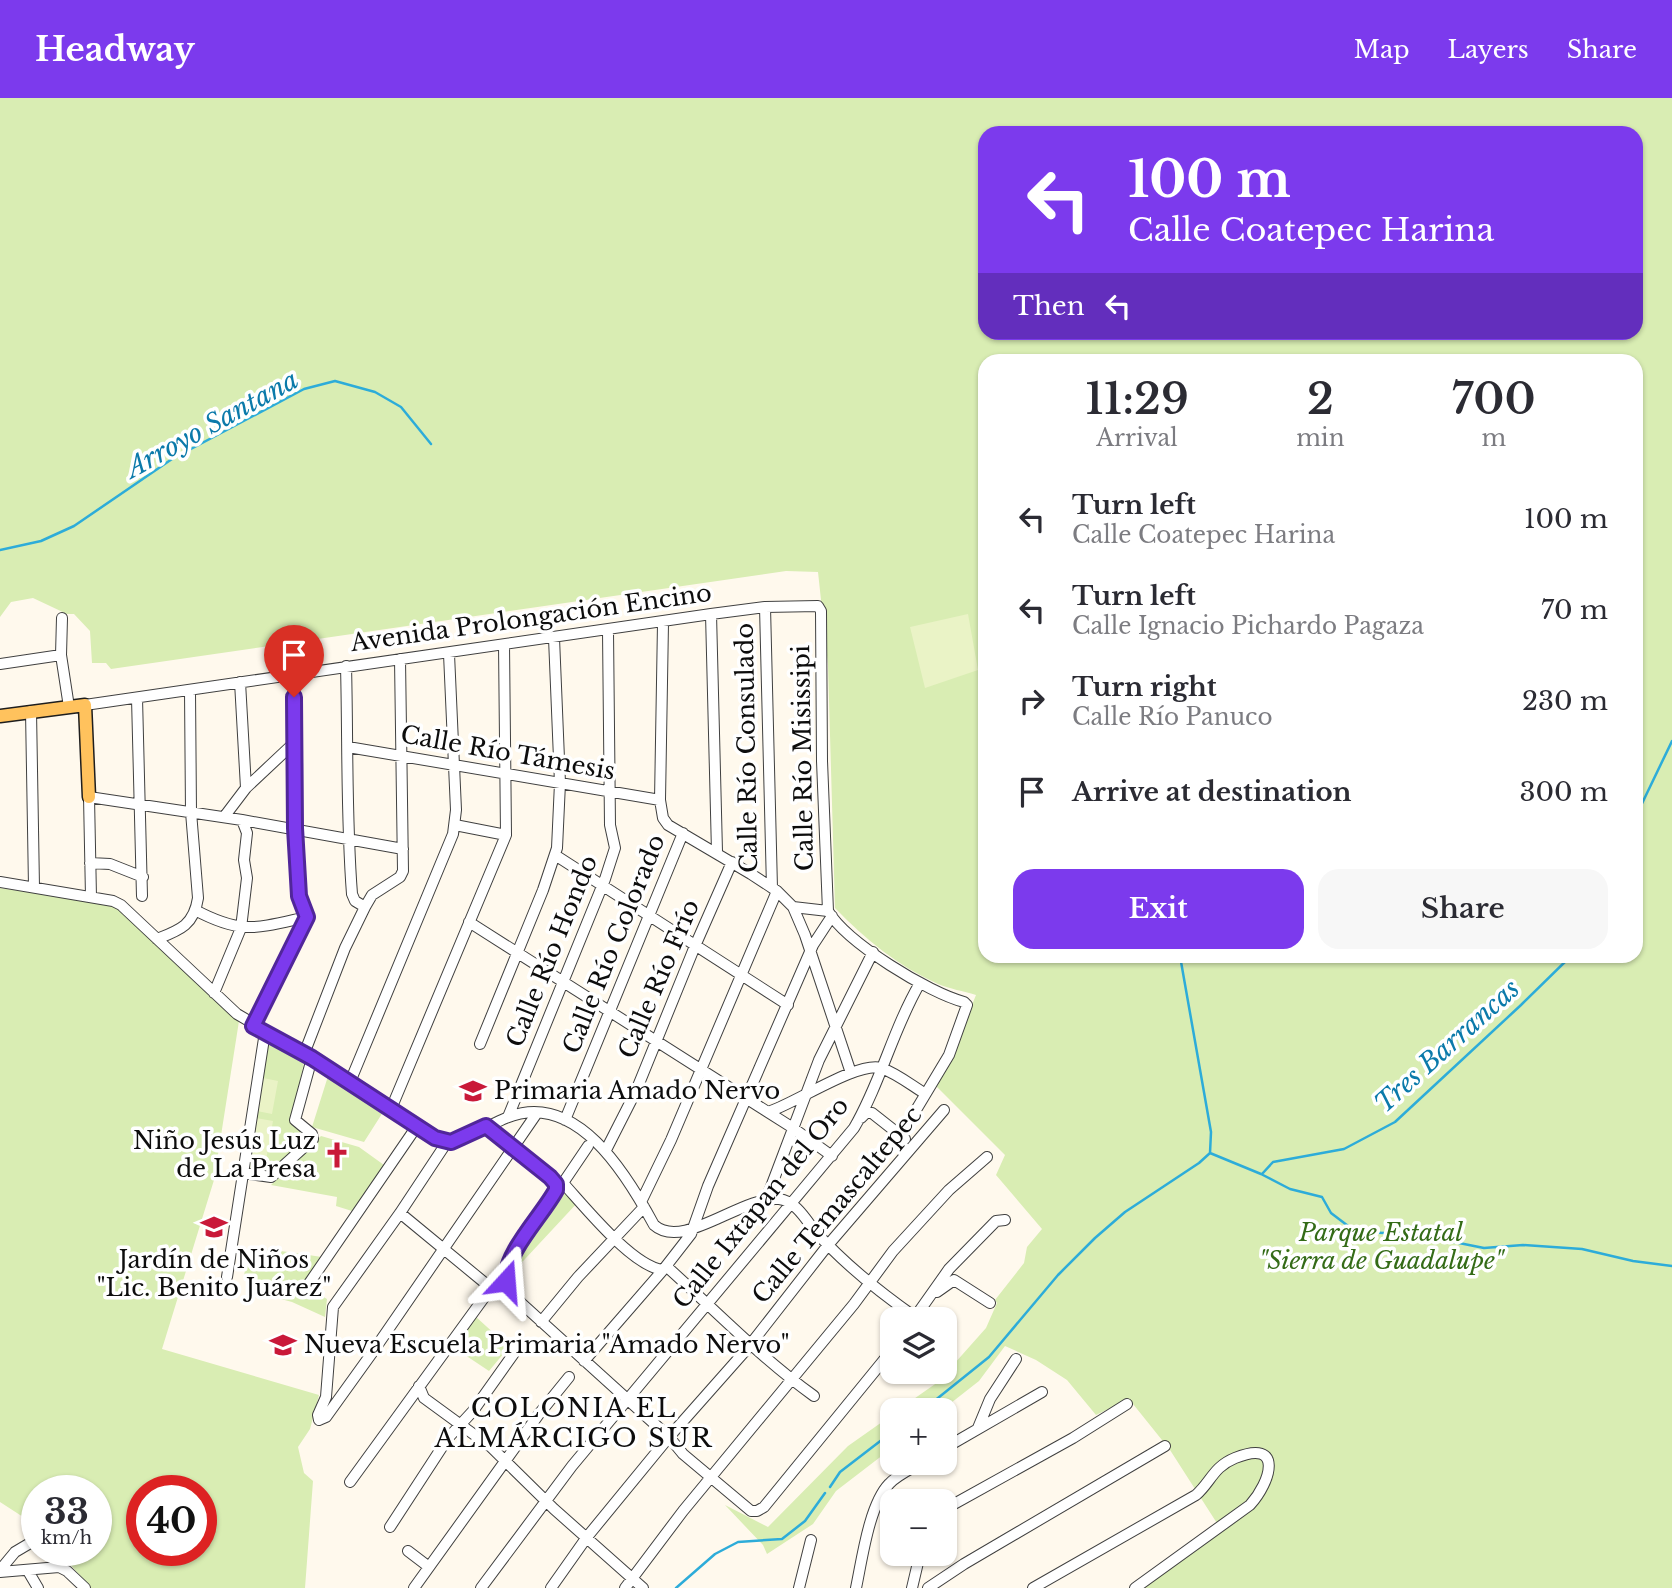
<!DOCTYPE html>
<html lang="en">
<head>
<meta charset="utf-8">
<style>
	:root { --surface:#fff; --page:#f7f7f7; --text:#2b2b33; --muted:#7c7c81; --accent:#7c3aed }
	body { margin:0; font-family:"Libre Baskerville",serif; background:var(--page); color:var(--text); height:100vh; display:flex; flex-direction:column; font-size:26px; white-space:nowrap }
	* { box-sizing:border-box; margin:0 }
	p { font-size:23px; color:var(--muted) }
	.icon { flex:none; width:38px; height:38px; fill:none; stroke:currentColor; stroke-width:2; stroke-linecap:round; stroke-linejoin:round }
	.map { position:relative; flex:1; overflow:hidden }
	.panel { position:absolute; left:978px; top:256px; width:665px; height:609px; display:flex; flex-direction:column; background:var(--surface); border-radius:21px; box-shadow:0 2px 5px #0004 }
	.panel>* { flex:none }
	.banner { position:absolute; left:978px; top:28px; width:665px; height:214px; border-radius:21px; box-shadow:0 2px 5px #0004; background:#7c3aed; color:#fff; overflow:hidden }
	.controls { position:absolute; left:880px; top:1209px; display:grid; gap:14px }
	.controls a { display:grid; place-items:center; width:77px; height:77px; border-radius:14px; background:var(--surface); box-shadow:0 2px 5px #0004; font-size:35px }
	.speed { position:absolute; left:21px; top:1377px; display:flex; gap:14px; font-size:35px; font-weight:700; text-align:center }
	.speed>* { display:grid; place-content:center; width:91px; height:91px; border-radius:50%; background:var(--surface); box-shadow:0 2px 5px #0004; line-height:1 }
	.speed small { font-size:18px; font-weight:400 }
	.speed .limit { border:10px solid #d22; background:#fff; color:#111 }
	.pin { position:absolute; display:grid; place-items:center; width:60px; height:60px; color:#fff; margin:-72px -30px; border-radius:50% 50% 50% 0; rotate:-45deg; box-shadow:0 0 7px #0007 }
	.pin .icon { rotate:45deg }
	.me { position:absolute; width:77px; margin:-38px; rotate:19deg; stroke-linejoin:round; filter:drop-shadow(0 0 5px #0008) }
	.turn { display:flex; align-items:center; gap:24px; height:147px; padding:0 35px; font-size:32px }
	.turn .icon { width:91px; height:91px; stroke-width:2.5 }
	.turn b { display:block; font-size:49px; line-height:60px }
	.then { display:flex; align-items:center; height:66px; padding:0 35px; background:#0003; gap:14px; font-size:26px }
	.eta { display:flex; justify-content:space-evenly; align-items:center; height:119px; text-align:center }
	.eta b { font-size:42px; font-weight:600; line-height:49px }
	.cta { display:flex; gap:14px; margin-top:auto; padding:14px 35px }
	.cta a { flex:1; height:80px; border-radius:21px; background:var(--accent); color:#fff; font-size:28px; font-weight:600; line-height:80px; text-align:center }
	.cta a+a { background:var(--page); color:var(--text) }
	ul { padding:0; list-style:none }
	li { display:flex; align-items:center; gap:21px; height:91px; padding:0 35px }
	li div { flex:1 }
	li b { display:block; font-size:26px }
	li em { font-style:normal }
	header { display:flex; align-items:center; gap:42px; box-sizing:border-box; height:98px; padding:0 35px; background:var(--accent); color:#fff }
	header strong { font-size:33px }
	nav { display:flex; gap:38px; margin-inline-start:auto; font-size:24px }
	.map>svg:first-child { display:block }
</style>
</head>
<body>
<header>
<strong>Headway</strong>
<nav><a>Map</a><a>Layers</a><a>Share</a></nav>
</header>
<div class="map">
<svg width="1672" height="1490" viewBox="0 0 1672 1490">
	<rect width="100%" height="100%" fill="#fff9ed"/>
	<!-- green -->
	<path fill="#d9edb3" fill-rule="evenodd" d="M0,0H1672V1490H1142L1222,1433L1170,1352L1129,1301L1096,1317L1067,1282L1036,1262L1005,1248L979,1283L942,1312H898L938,1284L986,1230L997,1205L995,1202L1024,1165L1027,1149L1042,1131L996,1077L1005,1057L936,988L947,968L976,897C963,893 950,891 938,886C898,868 865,841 835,810L828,567L818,474L786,473L111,571L106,565H92L90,533L74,516H67L33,500L11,504L0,519ZM985,35H1636V234H985ZM985,262H1636V858H985Z
		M0,790L114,807L239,923L214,1082L162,1251L319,1297L310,1331L298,1349L304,1375L313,1383L305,1490H91L58,1453L96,1452V1393H37V1428L0,1404ZM142,1393H201V1452H142Z
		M266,943L304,964L291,1024L311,1038L268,1076L244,1072Z
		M329,975L385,1011L364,1044L312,1029Z
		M321,1038L359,1049L384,1067L352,1113L336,1108L337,1099L271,1087Z
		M563,1081L579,1103L512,1175L519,1149Z
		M267,1151L322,1159L302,1186L327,1201L325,1219L292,1204L255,1194L244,1179L246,1163L264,1166Z
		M475,1218L509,1249L489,1273L450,1247Z
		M892,1317V1350L836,1393L813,1426L767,1456L763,1447L725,1407L768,1429L848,1348Z"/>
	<!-- pitch -->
	<path fill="#eaf3c6" d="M968,516L978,572L925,590L910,529Z
		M263,980L278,983L272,1016L257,1013Z
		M256,1020L273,1023L264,1073L248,1070Z"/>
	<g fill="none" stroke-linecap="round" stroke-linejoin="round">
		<!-- stream -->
		<path stroke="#2dacd9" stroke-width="2.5" d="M0,452L41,443L74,428L172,361L304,291L335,283L375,294L401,309L431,346
			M1636,718L1672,643
			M1210,1055L1261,1076L1290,1091L1322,1099L1331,1115L1356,1134L1414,1136L1484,1150L1523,1147L1582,1151L1633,1163L1672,1168
			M1262,1076L1273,1064L1344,1051L1395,1024L1521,907L1571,858
			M923,1312L989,1259L1058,1177L1095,1140L1125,1114L1199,1065L1210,1055L1211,1034L1180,858
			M830,1389L840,1374L892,1334
			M676,1490L715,1456L738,1444L782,1441L805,1423L825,1395"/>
		<!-- minor casing -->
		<g stroke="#404040" stroke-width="12">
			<path id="minor" d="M765,509L772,790
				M711,516L717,754
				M62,520L61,557L69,609
				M663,525L660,702L663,720L668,727L751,776L777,793L793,809L805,837L851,975
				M0,566L61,557
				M346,568C348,644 346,720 352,796L355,803L365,809
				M240,584L246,690
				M137,600L142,798
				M85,607L711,516L765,509L818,508L821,513L822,663L828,813C847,845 929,895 964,904L967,907L949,957L901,1037
				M31,613L34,789
				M348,649L660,702
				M224,719L246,690L295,644
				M455,727L506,737
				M555,757L788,907
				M90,765L110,766L143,779
				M0,784L113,803L121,807L237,916L312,960L441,1043C459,1046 489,1027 506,1020C576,991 627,1077 654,1127C683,1153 741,1098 779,1101C795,1103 805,1120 814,1132C844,1166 878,1193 915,1219
				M91,799L89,699L242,722L403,751
				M793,809L828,813
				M195,812C242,837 257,830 307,819
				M469,824L793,1030L832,1058
				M157,841C180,832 194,827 198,800L191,714L190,593
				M214,895L241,830L247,780L244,762L247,735L242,722
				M253,927L307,819L299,798L295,730L294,576
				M480,946L543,792L557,750L560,685L554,540
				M304,956L345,850L365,809L372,797L400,779L403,773L400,561
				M350,984L453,736L456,712L449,556
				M391,1011L506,737L504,547
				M768,1014C794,1006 858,963 881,970C896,975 911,987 924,995
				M508,1019L605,781L615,750L610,727L608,533
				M861,1020L866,1015H872L905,1041
				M565,1022L683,735
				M486,1028L556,1086
				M606,1052L636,993L695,848L732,764
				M243,1075L271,1079L313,1041L312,1036L295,1022L312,960
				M563,1085C585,1109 632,1168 663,1172
				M560,1086L563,1085L588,1048
				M766,1102L819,962L873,854
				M641,1104L671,1042L777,793
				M400,1115L491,1190
				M514,1155L508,1169L506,1183L521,1205L669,1339L683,1356L751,1413H757L764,1409L892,1252
				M666,1168C715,1212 761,1260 814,1298
				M227,1179L265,934
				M308,1187L417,1028
				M937,1194L954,1182L990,1205
				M913,1222L949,1171L996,1123L1005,1122
				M541,1224L578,1179L644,1109
				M584,1263L663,1172L691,1136L708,1088L813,847L832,818
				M419,1288L424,1300L491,1349L554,1411L643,1490
				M319,1322L326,1319L372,1255L537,1015
				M319,1322L318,1317L326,1299L333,1209L400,1115L447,1044
				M978,1330L990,1301L1016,1261
				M945,1350L1042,1294
				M350,1384L491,1190L552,1099L556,1086
				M945,1411L1073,1340L1127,1306
				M390,1429L448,1340L473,1313L517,1251
				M408,1453L429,1469
				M0,1472L15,1454L37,1441
				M28,1473L38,1490
				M0,1474L59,1469L67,1473L85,1490
				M414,1490L539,1316L569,1279
				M481,1490L572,1368L854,1030C881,984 893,931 920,885
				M551,1490L587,1439L669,1339L746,1252L828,1147L944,1012
				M625,1490L683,1413L854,1206L893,1153L949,1092L987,1059
				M799,1490L811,1442
				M856,1490C862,1462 869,1407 889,1386C897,1377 911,1371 921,1365
				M912,1490L920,1456
				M928,1490L964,1466L1165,1348
				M1033,1490L1196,1397C1211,1384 1213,1369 1235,1360C1284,1340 1271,1384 1250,1407L1135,1490"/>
		</g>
		<!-- major casing -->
		<g stroke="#1e1e1e" stroke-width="15">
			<path id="major" d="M0,618L85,607L89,699"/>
		</g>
		<!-- minor -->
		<use href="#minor" stroke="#fff" stroke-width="10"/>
		<!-- major -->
		<use href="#major" stroke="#ffc25d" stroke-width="12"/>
	</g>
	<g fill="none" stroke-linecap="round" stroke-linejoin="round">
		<!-- route casing -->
		<g stroke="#51269a" stroke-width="18">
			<path id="route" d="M294,599L295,730L299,798L307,819L253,928L312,960L435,1040L451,1044L486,1028L550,1079L556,1086V1092C542,1118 505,1154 506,1183"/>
		</g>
		<!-- route -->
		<use href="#route" stroke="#7c3aed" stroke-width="12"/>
	</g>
	<!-- icons -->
	<defs>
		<g id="school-bare" transform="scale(2.1)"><path d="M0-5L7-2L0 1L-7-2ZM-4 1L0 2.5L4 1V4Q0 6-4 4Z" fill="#c91939" stroke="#fff" stroke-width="2.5" paint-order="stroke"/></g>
		<g id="church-bare" transform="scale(2.1)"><path d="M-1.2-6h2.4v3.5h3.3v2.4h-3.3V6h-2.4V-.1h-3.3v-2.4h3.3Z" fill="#c91939" stroke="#fff" stroke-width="2.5" paint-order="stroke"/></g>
	</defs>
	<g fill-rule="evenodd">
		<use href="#school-bare" x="473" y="993"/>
		<use href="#church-bare" x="337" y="1057"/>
		<use href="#school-bare" x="214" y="1129"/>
		<use href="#school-bare" x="283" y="1247"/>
	</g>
	<g text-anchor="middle" stroke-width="7" stroke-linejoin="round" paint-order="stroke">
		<!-- street labels -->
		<g font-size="24" fill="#0d0d0d" stroke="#fff">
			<text transform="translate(531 520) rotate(-8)" y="8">Avenida Prolongación Encino</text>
			<text transform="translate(747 650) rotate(-91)" y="8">Calle Río Consulado</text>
			<text transform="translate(508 655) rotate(10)" y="8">Calle Río Támesis</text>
			<text transform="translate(803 660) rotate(-91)" y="8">Calle Río Misissipi</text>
			<text transform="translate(614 846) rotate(-68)" y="8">Calle Río Colorado</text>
			<text transform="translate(552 853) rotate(-68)" y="8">Calle Río Hondo</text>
			<text transform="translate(659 881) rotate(-67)" y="8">Calle Río Frío</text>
			<text transform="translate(761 1105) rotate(-51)" y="8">Calle Ixtapan del Oro</text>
			<text transform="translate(837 1107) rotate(-50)" y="8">Calle Temascaltepec</text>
		</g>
		<!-- poi labels -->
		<g font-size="24" fill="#0d0d0d" stroke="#fff" text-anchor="start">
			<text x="494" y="1001">Primaria Amado Nervo</text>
			<text x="316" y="1051" text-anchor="end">Niño Jesús Luz<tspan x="316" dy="28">de La Presa</tspan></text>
			<text x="214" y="1170" text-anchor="middle">Jardín de Niños<tspan x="214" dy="28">"Lic. Benito Juárez"</tspan></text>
			<text x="304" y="1255">Nueva Escuela Primaria "Amado Nervo"</text>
		</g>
		<!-- park labels -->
		<g font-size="24" font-style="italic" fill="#346b17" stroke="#fff">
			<text x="1381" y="1143">Parque Estatal<tspan x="1381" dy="28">"Sierra de Guadalupe"</tspan></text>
		</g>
		<!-- water labels -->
		<g font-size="26" font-style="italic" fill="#0b7aaa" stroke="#fff">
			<text transform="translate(212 326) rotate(-29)" y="9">Arroyo Santana</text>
			<text transform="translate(1447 948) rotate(-42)" y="9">Tres Barrancas</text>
		</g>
		<!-- neighbourhood labels -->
		<g font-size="26" letter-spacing="2" fill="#0d0d0d" stroke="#fff">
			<text x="574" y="1319">COLONIA EL<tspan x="574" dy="30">ALMÁRCIGO SUR</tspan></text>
		</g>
	</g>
</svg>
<div class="controls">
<a><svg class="icon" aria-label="layers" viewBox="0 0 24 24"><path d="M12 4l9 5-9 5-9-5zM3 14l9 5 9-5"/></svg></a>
<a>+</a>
<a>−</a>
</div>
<div class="speed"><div>33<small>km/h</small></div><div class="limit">40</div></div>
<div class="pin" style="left:294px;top:599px;background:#d93025"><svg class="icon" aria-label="arrive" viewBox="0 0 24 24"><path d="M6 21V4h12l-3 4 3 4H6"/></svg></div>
<svg class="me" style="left:506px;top:1183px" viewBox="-20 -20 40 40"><path d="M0-17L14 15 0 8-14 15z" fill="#7c3aed" stroke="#fff" stroke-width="4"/></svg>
<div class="banner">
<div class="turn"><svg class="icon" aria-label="left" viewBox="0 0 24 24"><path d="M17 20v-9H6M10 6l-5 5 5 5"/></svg><div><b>100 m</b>Calle Coatepec Harina</div></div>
<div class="then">Then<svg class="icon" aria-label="left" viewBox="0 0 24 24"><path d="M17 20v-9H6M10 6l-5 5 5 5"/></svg></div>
</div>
<section class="panel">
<div class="eta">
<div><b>11:29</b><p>Arrival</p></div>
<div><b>2</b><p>min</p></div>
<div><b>700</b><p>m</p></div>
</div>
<ul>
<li><svg class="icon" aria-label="left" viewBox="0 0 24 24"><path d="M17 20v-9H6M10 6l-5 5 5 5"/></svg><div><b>Turn left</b><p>Calle Coatepec Harina</p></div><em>100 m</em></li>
<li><svg class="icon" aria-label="left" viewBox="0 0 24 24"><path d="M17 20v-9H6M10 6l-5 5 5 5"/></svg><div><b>Turn left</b><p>Calle Ignacio Pichardo Pagaza</p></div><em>70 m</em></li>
<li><svg class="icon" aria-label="right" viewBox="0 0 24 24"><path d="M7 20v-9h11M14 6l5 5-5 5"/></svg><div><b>Turn right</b><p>Calle Río Panuco</p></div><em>230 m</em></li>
<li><svg class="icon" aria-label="arrive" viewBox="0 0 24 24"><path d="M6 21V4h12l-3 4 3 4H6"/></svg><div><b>Arrive at destination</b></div><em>300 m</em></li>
</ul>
<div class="cta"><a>Exit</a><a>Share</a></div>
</section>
</div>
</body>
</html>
